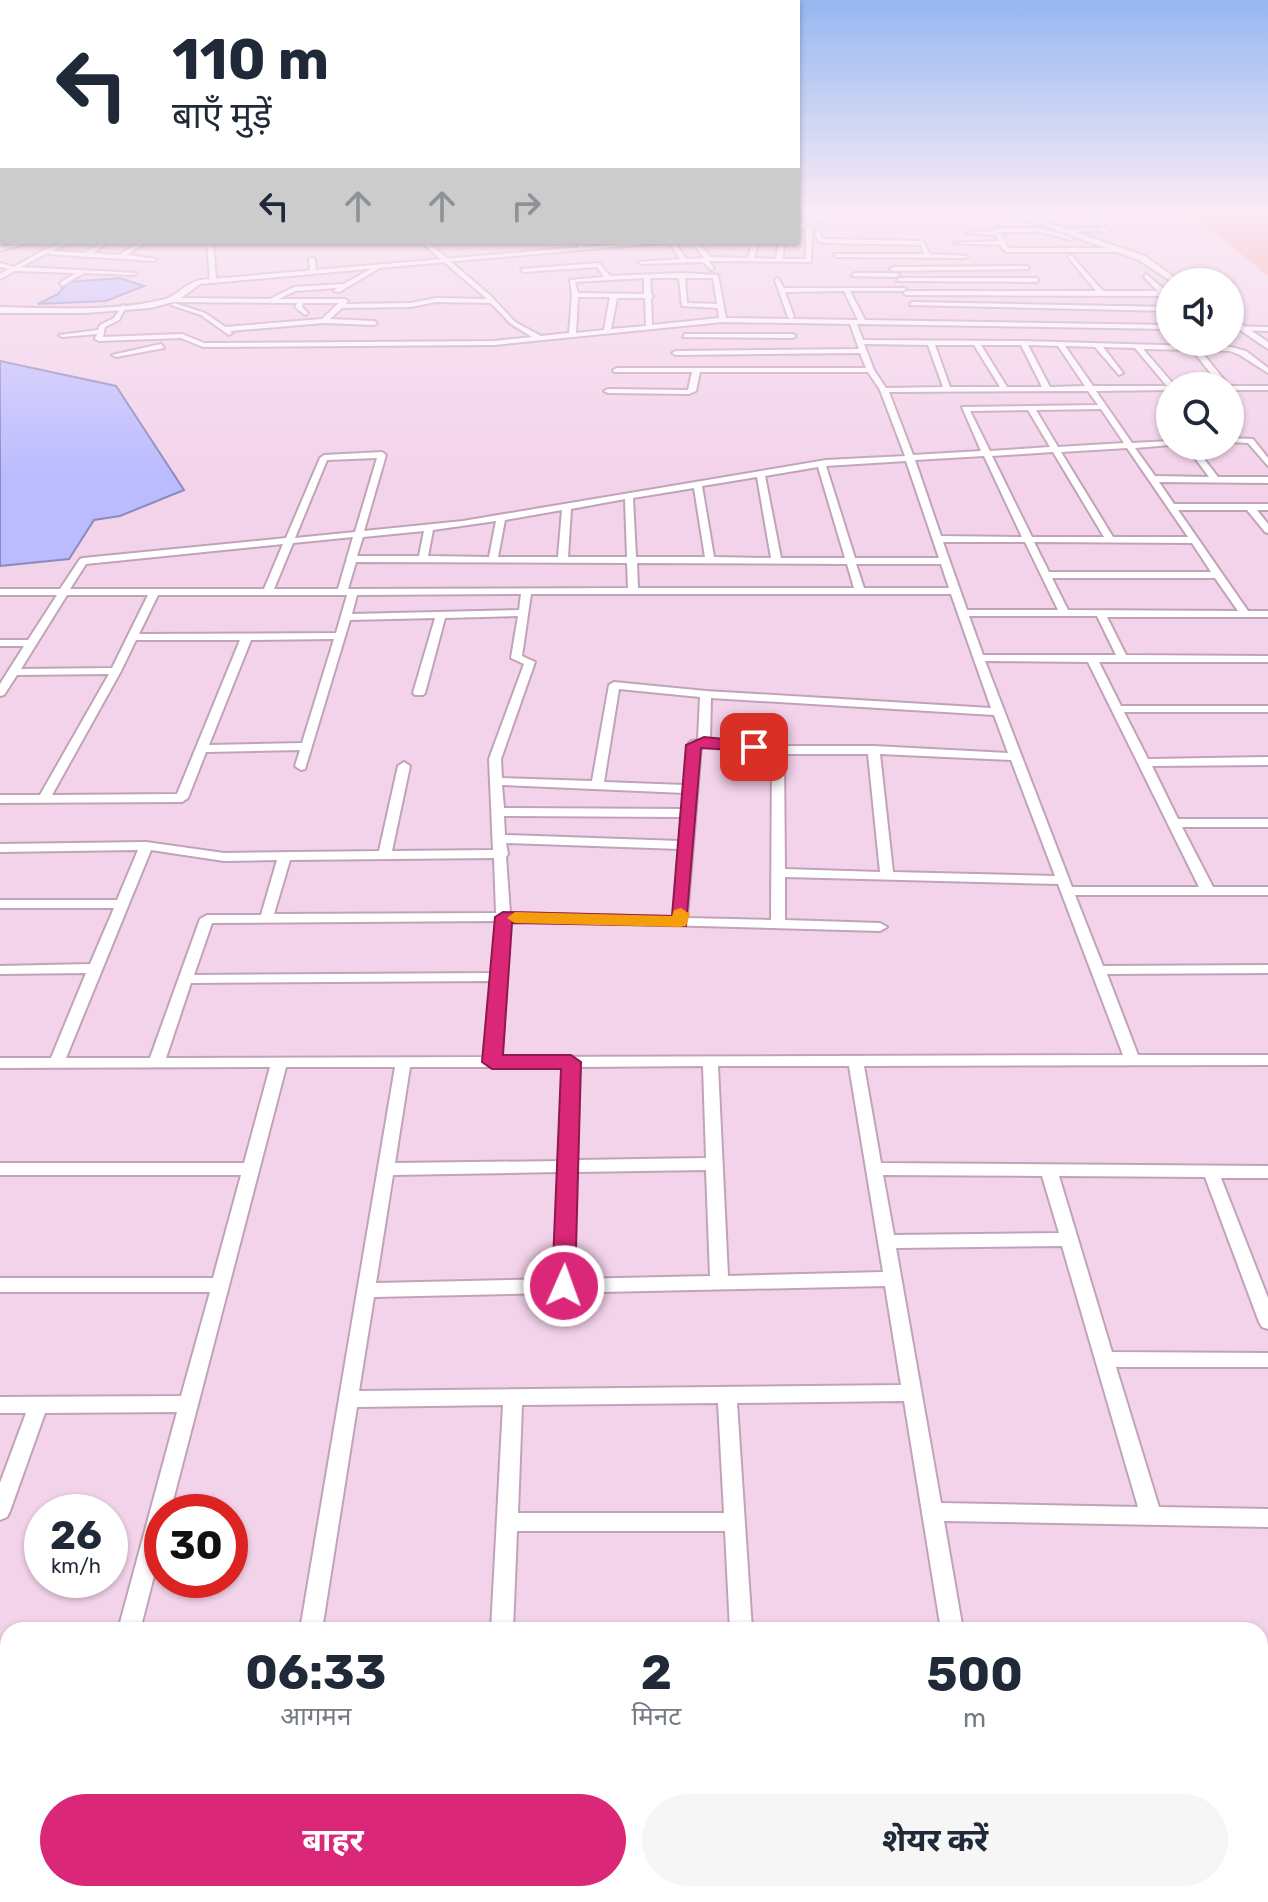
<!DOCTYPE html>
<html lang="hi">
<head>
<meta charset="utf-8">
<style>
	:root { --surface:#fff; --page:#f6f6f7; --text:#1f2937; --muted:#747a83; --accent:#db2777 }
	body { margin:0; font-family:Rubik,"Noto Sans Devanagari",sans-serif; background:var(--page); color:var(--text); height:100vh; display:flex; flex-direction:column; font-size:30px; white-space:nowrap }
	* { box-sizing:border-box; margin:0 }
	p { font-size:26px; color:var(--muted) }
	.icon { flex:none; width:44px; height:44px; fill:none; stroke:currentColor; stroke-width:2; stroke-linecap:round; stroke-linejoin:round }
	.map { position:relative; flex:1; overflow:hidden }
	.drawer { position:absolute; left:0px; top:1622px; width:1268px; height:280px; display:flex; flex-direction:column; background:var(--surface); border-radius:24px 24px 0 0; box-shadow:0 2px 6px #0004 }
	.drawer>* { flex:none }
	.top-card { position:absolute; left:0px; top:0px; width:800px; height:244px; box-shadow:0 2px 6px #0004; background:#fff; color:var(--text); overflow:hidden }
	.tools { position:absolute; left:1156px; top:268px; display:grid; gap:16px }
	.tools a { display:grid; place-items:center; width:88px; height:88px; border-radius:50%; background:var(--surface); box-shadow:0 2px 6px #0004; font-size:40px }
	.speed { position:absolute; left:24px; top:1494px; display:flex; gap:16px; font-size:40px; font-weight:700; text-align:center }
	.speed>* { display:grid; place-content:center; width:104px; height:104px; border-radius:50%; background:var(--surface); box-shadow:0 2px 6px #0004; line-height:1 }
	.speed small { font-size:20px; font-weight:400 }
	.speed .limit { border:12px solid #d22; background:#fff; color:#111 }
	.pin { position:absolute; display:grid; place-items:center; width:68px; height:68px; color:#fff; margin:-34px; border-radius:16px; box-shadow:0 4px 12px #0006 }
	.me { position:absolute; width:88px; margin:-44px; rotate:2deg; stroke-linejoin:round; filter:drop-shadow(0 0 6px #0008) }
	.turn { display:flex; align-items:center; gap:28px; height:168px; padding:0 40px; font-size:36px }
	.turn .icon { width:104px; height:104px; stroke-width:2.5 }
	.turn b { display:block; font-size:56px; line-height:68px }
	.lanes { display:flex; align-items:center; height:76px; padding:0 40px; background:#0003; justify-content:center; gap:40px; direction:ltr }
	.lanes .off { opacity:.35 }
	.eta { display:flex; justify-content:space-evenly; align-items:center; height:136px; text-align:center }
	.eta b { font-size:48px; font-weight:700; line-height:56px }
	.cta { display:flex; gap:16px; margin-top:auto; padding:16px 40px }
	.cta a { flex:1; height:92px; border-radius:48px; background:var(--accent); color:#fff; font-size:32px; font-weight:700; line-height:92px; text-align:center }
	.cta a+a { background:var(--page); color:var(--text) }
	.map>svg:first-child { display:block }
</style>
</head>
<body>
<div class="map">
<svg width="1268" height="1902" viewBox="0 0 1268 1902">
	<rect width="100%" height="100%" fill="#f3d3ea"/>
	<!-- green -->
	<path fill="#f99f94" d="M1186,209H1268V276Z"/>
	<!-- water -->
	<path fill="#bbbcff" stroke="#8c8abb" stroke-width="2" d="M120,278L144,286L106,301L38,304L58,294L68,282Z
		M0,361L116,386L184,490L120,516L94,520L69,559L0,566Z"/>
	<g fill="none" stroke-linecap="round" stroke-linejoin="round">
		<!-- minor casing -->
		<g stroke="#c1a3b9" stroke-width="4">
			<path id="minor" d="M798,209L803,210L804,211L798,213Z
				M1081,209H1087L1109,231L1064,232L1066,229L1102,228Z
				M798,225L812,228L811,262L709,261L714,268L711,270L703,262L641,264L638,262L680,259L669,242H675L686,259L704,258L692,242H698L710,257L748,258L752,242H758L754,258L776,259L779,242H785L782,259H806V229L798,227Z
				M996,228H1041L1074,238L1071,240L1041,232H1000L1008,248H1120L1123,250L1120,252H1006L1000,245L953,243L999,241L995,235L966,233L994,231Z
				M815,230H819L822,238L825,239L923,241L930,254L968,256L965,258L836,257L834,254H924L921,245L824,243L817,240Z
				M20,242L22,245L0,251V247Z
				M64,242H72L52,251L85,253L102,242H109L93,253L119,255L139,242H146L127,255L157,259L154,261L45,254L21,267L137,273L134,275L84,273L62,286L60,283L76,273L15,271L0,279V274L9,269L0,267V263L14,267L42,251Z
				M207,242H213L216,281L213,283L210,281Z
				M421,242H428L491,296L515,322L541,336L569,333L572,295L570,280L604,277L597,267L523,272L521,269L599,263L610,276L682,273L718,275L726,318L791,319L788,317L775,280L778,278L784,288H906L904,291H850L865,320L1170,325V329L857,324L863,340L1023,341L1231,347L1246,351L1268,368V373L1240,355L1230,351L1200,350L1229,386H1221L1192,350L1143,349L1175,386H1170V390L1096,391L1132,443L1170,441V445L1135,448L1155,476L1209,477L1186,446H1194L1218,477H1268V483L1159,482L1174,504H1268V510H1257L1268,524V533L1265,532L1247,510H1178L1248,611H1268V617H1107L1126,655L1268,656V662H1099L1121,706H1268V712H1124L1148,759L1268,757V765L1152,766L1178,819H1268V827H1182L1213,887H1268V895H1075L1103,966L1268,965V973L1107,974L1138,1055H1268V1065L864,1066L881,1163L1268,1166V1178H1221L1268,1298V1329L1262,1327L1259,1322L1205,1177L1059,1176L1112,1352L1268,1353V1367H1116L1159,1507L1268,1509V1527L944,1521L963,1630H941L904,1401L737,1403L752,1630H730L725,1531H517L513,1630H491L503,1405L357,1407L322,1630H300L395,1067H286L170,1512H162V1545L140,1630H118L177,1412L45,1413L10,1511L7,1517L0,1520V1483L26,1413H0V1397L181,1396L210,1292H0V1278H213L241,1175H0V1163H244L270,1067L0,1068V1058H51L86,973L0,974V966L90,964L114,908H0V900H117L138,850L0,852V844L146,842L224,853L379,851L398,766L404,762L410,766L392,851L493,850L489,759L524,664L511,658L518,616L445,618L425,693L423,695H415L413,693L435,618L350,620L305,769L301,770L295,766L300,750L206,752L188,798L182,802L0,803V795H40L109,674L17,675L4,695L0,696V684L24,646H0V640H28L57,595H0V589H60L80,559L83,558L286,538L320,458L324,455L382,452L386,455L364,531L463,521L826,460L905,456L880,390L868,372H700L696,391L689,394L608,393L604,391L608,389L688,390L692,372H614L613,370L617,368H866L860,353L676,355L672,353L676,351L859,349L850,324L723,322L494,345L203,347L181,338L99,341L95,339L97,334L62,337L59,335L98,330L100,325L114,318L123,305L126,307L119,320L105,327L103,337L182,334L204,343L494,341L532,337L511,324L491,303L436,302L411,307L342,308L330,319L374,321L377,323L374,325L324,323L230,331L232,333L229,335L201,315L171,305L174,303L205,313L225,327L322,319L339,303H303L302,307L308,313L305,315L295,307L297,303L173,302L170,300L173,298L270,299L294,287L344,284L378,265L380,268L339,292L334,291L337,288L295,291L279,299H345L348,301L346,304L411,303L436,298L487,299ZM644,278V294L578,293L575,282ZM650,278H679L682,306L718,308L719,318L652,325L651,298L653,296L651,294ZM685,278H713L717,304L687,303ZM844,291L858,320L791,319L794,317L785,292ZM578,297H610L604,330L576,333ZM617,298H645L646,326L611,329ZM864,344L928,345L943,387L886,388L874,370ZM935,345H974L1000,387H950ZM981,345H1021L1042,387H1007ZM1028,345L1058,346L1085,386L1050,387ZM1065,346L1095,347L1119,375L1123,373L1103,347L1135,348L1167,386H1093ZM1088,391L1098,405L962,407L981,451L913,455L889,392ZM1101,409L1124,443L1058,447L1036,410ZM1028,410L1050,447L990,451L970,411ZM1127,448L1188,537H1113L1061,452ZM1053,452L1104,537H1032L992,456ZM984,456L1022,537L941,536L915,460ZM377,458L355,532L295,538L327,460ZM906,461L939,558H855L826,466ZM818,467L845,558H781L765,476ZM757,477L771,558L714,557L702,486ZM694,488L705,557H636L633,498ZM625,499L627,557H568L571,509ZM562,510L558,557H498L505,520ZM496,521L489,557L428,556L433,530ZM424,531L419,556H357L363,537ZM353,537L338,589H274L293,543ZM943,542H1025L1058,610H967ZM1034,542L1192,543L1211,572H1049ZM283,544L264,589H70L86,564ZM356,562L627,563L628,588L348,589ZM637,563L847,564L854,588H638ZM856,564H941L949,588H864ZM1052,578H1215L1238,611L1068,610ZM521,594L519,610L352,614L357,595ZM531,594H951L991,708L706,691L614,682L609,685L592,781L502,778L501,759L535,662L522,656ZM67,595H148L112,668L21,669ZM158,595H347L336,633L139,634ZM969,616H1097L1116,655H983ZM334,639L302,743L209,745L251,640ZM136,640H240L177,794L52,795L121,671ZM985,661L1088,662L1199,887H1072ZM619,689L700,697L698,740L691,741L689,743L685,785L604,782ZM711,698L994,715L1008,753L874,746H778L710,741ZM701,747L772,753L771,920L687,918ZM784,754H868L880,872L785,869ZM880,754L1011,760L1055,876L893,872ZM502,785L685,793L683,809L504,808ZM504,816L683,817L680,841L505,835ZM506,843L680,849L674,917L510,913L506,857L508,854ZM151,850L224,861L277,860L261,915H207L200,919L150,1058H66ZM494,858L496,913L274,914L290,860ZM785,877L1058,884L1123,1055L500,1057L510,921L880,931L887,927L880,923L785,920ZM496,921L492,973L194,975L212,923ZM491,981L485,1057L166,1058L191,983ZM703,1066L706,1158L576,1160L579,1067ZM718,1066H849L883,1272L728,1276ZM410,1067H563L560,1161L395,1163ZM706,1170L710,1276L573,1279L576,1172ZM559,1172L555,1279L376,1283L393,1175ZM883,1175L1042,1176L1059,1233L894,1235ZM1062,1246L1138,1507L941,1503L896,1248ZM885,1286L901,1385L359,1391L374,1297ZM718,1403L724,1513H518L522,1405Z
				M578,242H584L583,250L578,249Z
				M1071,255L1103,291H1158L1144,277L1146,274L1166,291H1170V296L906,295L903,293L906,291H1096L1068,257Z
				M312,257L315,259L316,272L313,274L310,272L309,259Z
				M1027,266L1029,269L893,271L890,269L893,267Z
				M854,273H896L899,275L896,277L852,276Z
				M899,278H1036L1039,280L1036,282L897,281Z
				M1230,282L1233,283V285L1230,286Z
				M912,302L1170,307V311L910,305Z
				M1230,326L1268,327V331L1230,330Z
				M685,334H793L796,336L793,338L683,337Z
				M161,344L164,348L116,357L112,355Z
				M1229,386H1268V390H1230Z
				M1230,438L1253,439L1268,458V466L1248,443L1230,442Z
				M0,1666H8V1688H0Z
				M1260,1703H1268V1725H1260Z
				M47,1894H71L69,1902H45Z
				M257,1894H281L279,1902H255Z
				M744,1894H768V1902H744Z
				M985,1894H1009L1010,1902H986Z"/>
		</g>
		<!-- tertiary casing -->
		<g stroke="#c1a3b9" stroke-width="4">
			<path id="tertiary" d="M838,209H848L798,228V223Z
				M997,209H1008L1145,256L1181,282H1172L1139,260Z
				M640,242H671L200,284L177,301L150,308L85,313H0V307C54,308 110,312 162,300C177,297 185,283 200,280Z
				M1230,316L1268,342V349L1230,323Z"/>
		</g>
		<!-- minor -->
		<use href="#minor" fill="#fff" fill-rule="evenodd"/>
		<!-- tertiary -->
		<use href="#tertiary" fill="#fff" fill-rule="evenodd"/>
	</g>
	<!-- sky -->
	<linearGradient id="sky" x2="0" y2="1"><stop stop-color="#96b7f1"/><stop offset="0.44" stop-color="#faebf6"/><stop offset="1" stop-color="#faebf6" stop-opacity="0"/></linearGradient>
	<rect width="1268" height="476" fill="url(#sky)"/>
	<!-- route -->
	<path fill="#db2777" stroke="#8e194d" stroke-width="2" d="M704,737L754,742L761,747L754,751L701,748L686,926L512,923L503,1055H571L581,1062L575,1286L572,1292H556L552,1286L561,1069H492L482,1062L495,917L503,912L672,916L686,745Z"/>
	<!-- slow -->
	<path fill="#f59e0b" d="M681,908L690,914L686,926L680,927L515,923L507,918L515,912L672,916L674,910Z"/>
</svg>
<div class="tools">
<a><svg class="icon" aria-label="sound" viewBox="0 0 24 24"><path d="M4 9h4l5-4v14l-5-4H4zM17 9q2 3 0 6"/></svg></a>
<a><svg class="icon" aria-label="search" viewBox="0 0 24 24"><circle cx="10" cy="10" r="6"/><path d="M15 15l6 6"/></svg></a>
</div>
<div class="speed"><div>26<small>km/h</small></div><div class="limit">30</div></div>
<div class="pin" style="left:754px;top:747px;background:#d93025"><svg class="icon" aria-label="arrive" viewBox="0 0 24 24"><path d="M6 21V4h12l-3 4 3 4H6"/></svg></div>
<svg class="me" style="left:564px;top:1286px" viewBox="-20 -20 40 40"><circle r="17" fill="#db2777" stroke="#fff" stroke-width="3"/><path d="M0-11L8 9 0 5-8 9z" fill="#fff"/></svg>
<div class="top-card">
<div class="turn"><svg class="icon" aria-label="left" viewBox="0 0 24 24"><path d="M17 20v-9H6M10 6l-5 5 5 5"/></svg><div><b>110 m</b>बाएँ मुड़ें</div></div>
<div class="lanes"><svg class="icon" aria-label="left" viewBox="0 0 24 24"><path d="M17 20v-9H6M10 6l-5 5 5 5"/></svg><svg class="icon off" aria-label="ahead" viewBox="0 0 24 24"><path d="M12 20V5M6 11l6-6 6 6"/></svg><svg class="icon off" aria-label="ahead" viewBox="0 0 24 24"><path d="M12 20V5M6 11l6-6 6 6"/></svg><svg class="icon off" aria-label="right" viewBox="0 0 24 24"><path d="M7 20v-9h11M14 6l5 5-5 5"/></svg></div>
</div>
<section class="drawer">
<div class="eta">
<div><b>06:33</b><p>आगमन</p></div>
<div><b>2</b><p>मिनट</p></div>
<div><b>500</b><p>m</p></div>
</div>
<div class="cta"><a>बाहर</a><a>शेयर करें</a></div>
</section>
</div>
</body>
</html>
